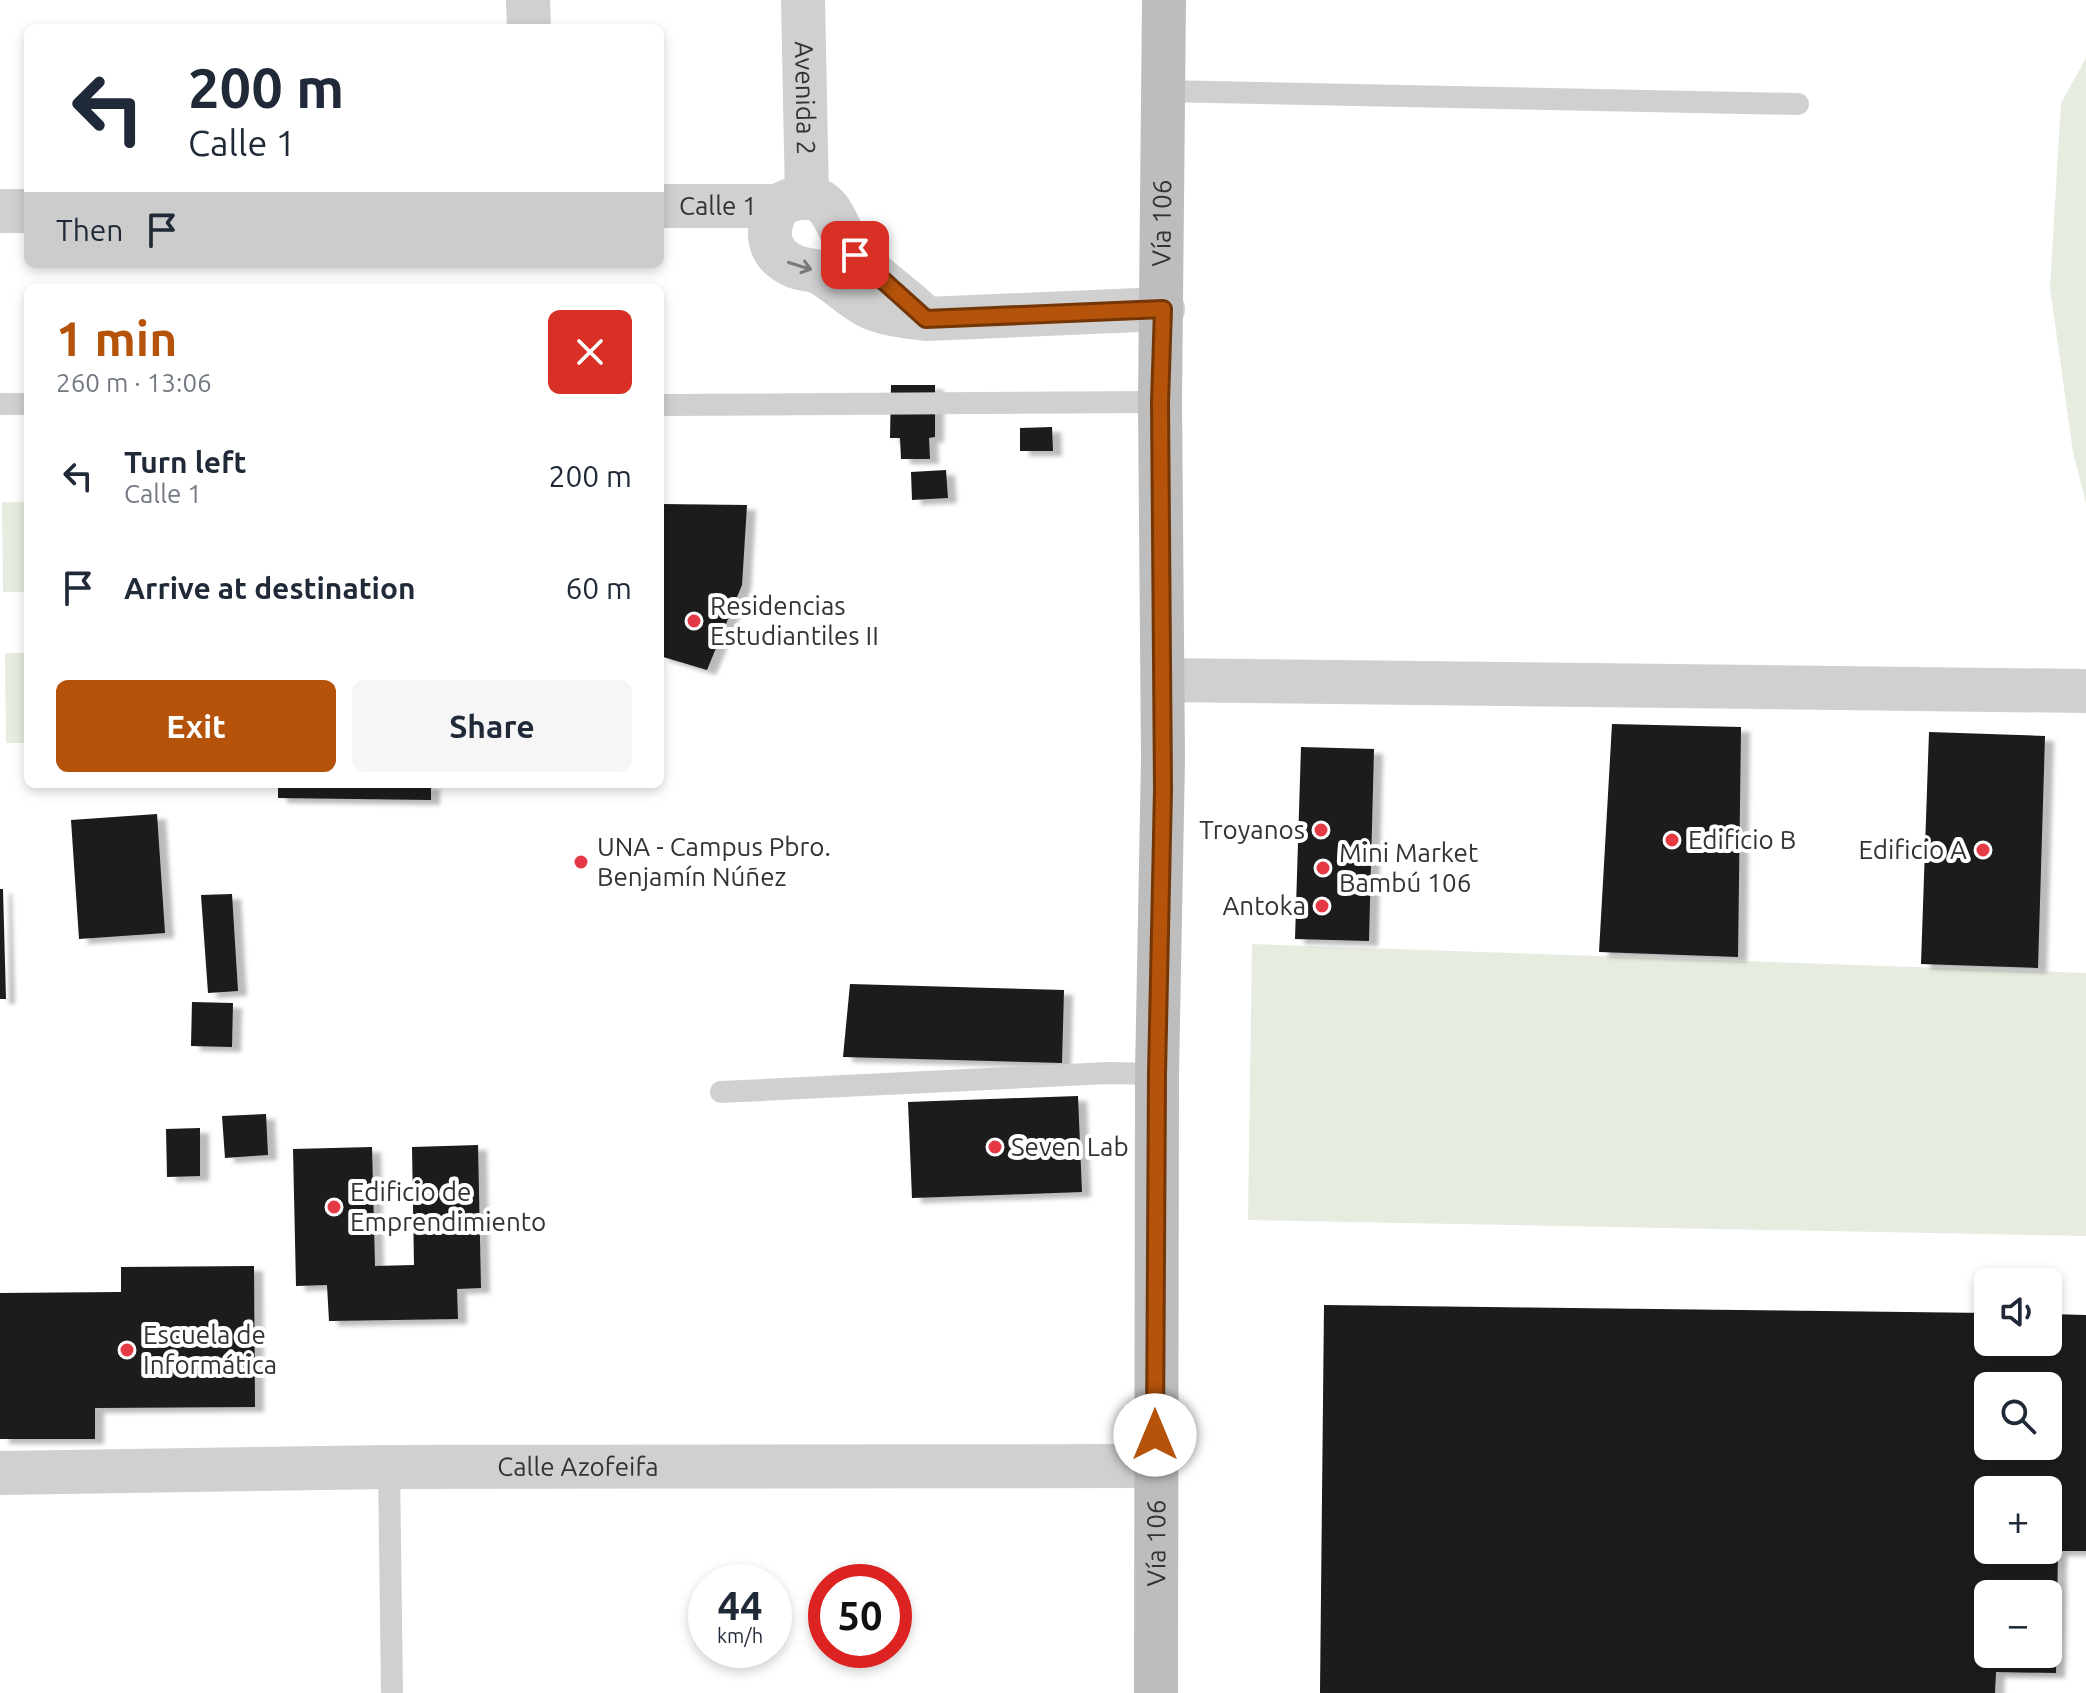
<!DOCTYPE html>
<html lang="en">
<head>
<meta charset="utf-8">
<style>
	:root { --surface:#fff; --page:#f6f6f7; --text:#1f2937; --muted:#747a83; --accent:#b45309 }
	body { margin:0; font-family:Ubuntu,sans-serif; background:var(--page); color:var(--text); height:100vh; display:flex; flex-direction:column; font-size:30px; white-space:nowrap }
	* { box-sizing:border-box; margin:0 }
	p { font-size:26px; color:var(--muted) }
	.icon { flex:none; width:44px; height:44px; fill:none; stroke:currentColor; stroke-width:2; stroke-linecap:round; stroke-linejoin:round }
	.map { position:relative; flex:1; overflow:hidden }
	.details { position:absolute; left:24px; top:284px; width:640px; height:504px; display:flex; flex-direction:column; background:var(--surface); border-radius:12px; box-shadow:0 4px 12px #0003 }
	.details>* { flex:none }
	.guide { position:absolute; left:24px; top:24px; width:640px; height:244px; border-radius:12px; box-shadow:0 4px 12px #0003; background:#fff; color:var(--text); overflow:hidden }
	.controls { position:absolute; left:1974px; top:1268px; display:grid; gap:16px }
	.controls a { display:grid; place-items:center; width:88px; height:88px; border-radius:12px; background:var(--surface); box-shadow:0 4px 12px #0003; font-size:40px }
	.speed { position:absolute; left:688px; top:1564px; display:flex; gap:16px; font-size:40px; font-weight:700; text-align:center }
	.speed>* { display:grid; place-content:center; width:104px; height:104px; border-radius:50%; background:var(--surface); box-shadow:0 4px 12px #0003; line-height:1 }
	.speed small { font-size:20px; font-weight:400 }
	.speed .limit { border:12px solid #d22; background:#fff; color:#111 }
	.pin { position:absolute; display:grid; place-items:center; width:68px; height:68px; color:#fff; margin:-34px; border-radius:16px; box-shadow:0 4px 12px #0006 }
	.me { position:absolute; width:88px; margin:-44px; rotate:0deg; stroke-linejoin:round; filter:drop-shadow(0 0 6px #0008) }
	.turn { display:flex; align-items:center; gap:28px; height:168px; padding:0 32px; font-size:36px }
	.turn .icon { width:104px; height:104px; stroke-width:2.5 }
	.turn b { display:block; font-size:56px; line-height:68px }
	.then { display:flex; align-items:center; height:76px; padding:0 32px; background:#0003; gap:16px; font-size:30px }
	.round { display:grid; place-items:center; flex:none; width:84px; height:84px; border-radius:12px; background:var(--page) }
	.overview { display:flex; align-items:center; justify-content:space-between; height:136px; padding:0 32px }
	h1 { font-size:48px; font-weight:700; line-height:60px; color:var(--accent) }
	.button { display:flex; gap:16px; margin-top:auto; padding:16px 32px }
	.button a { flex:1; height:92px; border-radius:12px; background:var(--accent); color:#fff; font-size:32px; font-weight:700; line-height:92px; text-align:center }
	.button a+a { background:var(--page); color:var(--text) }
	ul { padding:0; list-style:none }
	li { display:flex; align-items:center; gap:24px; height:112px; padding:0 32px }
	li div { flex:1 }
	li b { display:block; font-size:30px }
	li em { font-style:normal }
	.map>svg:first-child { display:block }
</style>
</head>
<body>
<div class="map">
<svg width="2086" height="1693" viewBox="0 0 2086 1693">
	<defs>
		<filter id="shadow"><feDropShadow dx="9" dy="5" stdDeviation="2" flood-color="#0004"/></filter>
	</defs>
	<rect width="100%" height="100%" fill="#fff"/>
	<!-- green -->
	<path fill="#e6ecdf" d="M2086,58V503L2073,452L2050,288L2061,103Z
		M2,502H28V592H3Z
		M5,653H28V743H6Z
		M1252,944L2086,973V1236L1248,1220Z"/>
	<!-- building -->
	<path fill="#1a1a1a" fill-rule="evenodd" filter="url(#shadow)" d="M891,385H935V437L929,438L930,459H901L900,438H890Z
		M1052,427L1053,451H1020V428Z
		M946,470L948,498L912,500L911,472Z
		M660,504L747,505L742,585L707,670L660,656Z
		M1612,724L1741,727L1738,957L1599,952Z
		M1929,732L2045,736L2038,968L1921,964Z
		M1301,747L1374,749L1369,941L1295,939Z
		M278,784H431V800L278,798Z
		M157,814L165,933L79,939L71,820Z
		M0,889H3L6,999H0Z
		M232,894L238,991L208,993L201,895Z
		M850,984L1064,990L1062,1063L843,1057Z
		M192,1002L233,1003L232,1047L191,1046Z
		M1078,1096L1082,1192L912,1198L908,1102Z
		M266,1114L268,1155L225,1158L222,1116Z
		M200,1128V1176L167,1177L166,1129Z
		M478,1145L481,1288L457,1289L458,1319L329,1321L327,1285L296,1286L293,1149L372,1147L375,1266L414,1265L412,1147Z
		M254,1266L255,1407L95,1408V1439H0V1293L121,1292V1267Z
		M1324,1305L1988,1313V1342H2048V1314L2086,1315V1551H2058L2056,1673L1996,1672L1995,1693H1320ZM1988,1386H2048V1446H1988ZM1988,1490H2048V1550H1988ZM1988,1594H2048V1654H1988Z"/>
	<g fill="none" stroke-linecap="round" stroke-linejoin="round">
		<!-- lane -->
		<path stroke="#d0d0d0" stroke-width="22" d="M1164,91L1798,104
			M0,404H28
			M660,405L1160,402
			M721,1092L1109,1073L1157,1074
			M389,1467L392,1693"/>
		<!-- street -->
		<g stroke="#d0d0d0" stroke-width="44">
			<path d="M528,0L529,28"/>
			<path id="s1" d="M803,0L807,198"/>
			<path id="s2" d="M660,206H778C791,198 811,193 824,204C837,215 841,238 853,253C871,275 898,292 919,312"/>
			<path d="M778,206C764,232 767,255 796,267C804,270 813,269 820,273C836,282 850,296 866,305C884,315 906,316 926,319L1163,309"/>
			<path d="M0,211H28"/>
			<path d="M1163,680L2086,691"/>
			<path id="s3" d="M0,1473L389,1467L1155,1466"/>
		</g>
		<!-- secondary -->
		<path stroke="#bdbdbd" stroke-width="44" id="s4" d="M1156,1693L1157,1074L1163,759L1160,402L1164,0"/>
	</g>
	<!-- one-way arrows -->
	<defs><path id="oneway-shaft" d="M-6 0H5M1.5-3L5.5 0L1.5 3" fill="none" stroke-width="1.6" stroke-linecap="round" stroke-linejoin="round" transform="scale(2)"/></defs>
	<use stroke="#7a7a7a" href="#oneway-shaft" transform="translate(800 266) rotate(17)"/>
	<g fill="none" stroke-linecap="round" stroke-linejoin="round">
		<!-- route casing -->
		<g stroke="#753606" stroke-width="20">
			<path id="route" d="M855,255L926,319L1163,309L1160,402L1163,789L1157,1074L1155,1435"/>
		</g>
		<!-- route -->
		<use href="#route" stroke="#b45309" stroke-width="14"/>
	</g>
	<!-- markers -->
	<g fill="#e63946" stroke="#fff" stroke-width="3">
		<circle cx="694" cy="621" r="8"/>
		<circle cx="1321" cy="830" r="8"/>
		<circle cx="1672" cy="840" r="8"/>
		<circle cx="1983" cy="850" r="8"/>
		<circle cx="581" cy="862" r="8"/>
		<circle cx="1323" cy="868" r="8"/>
		<circle cx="1322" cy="906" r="8"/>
		<circle cx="995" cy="1147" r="8"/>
		<circle cx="334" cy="1207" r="8"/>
		<circle cx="127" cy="1350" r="8"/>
	</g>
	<g text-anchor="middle" stroke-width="8" stroke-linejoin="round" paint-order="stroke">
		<!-- street labels -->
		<g font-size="26" fill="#333" stroke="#fff">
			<text dy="9" stroke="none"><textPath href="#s1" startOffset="98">Avenida 2</textPath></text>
			<text dy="9" stroke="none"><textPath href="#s2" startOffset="58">Calle 1</textPath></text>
			<text dy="9" stroke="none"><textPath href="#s4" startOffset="1470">Vía 106</textPath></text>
			<text dy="9" stroke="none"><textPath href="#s3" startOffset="578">Calle Azofeifa</textPath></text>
			<text dy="9" stroke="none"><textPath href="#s4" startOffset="150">Vía 106</textPath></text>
		</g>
		<!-- poi labels -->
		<g font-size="26" fill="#333" stroke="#fff" text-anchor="start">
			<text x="710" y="615">Residencias<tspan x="710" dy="30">Estudiantiles II</tspan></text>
			<text x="1305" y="839" text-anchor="end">Troyanos</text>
			<text x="1688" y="849">Edificio B</text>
			<text x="597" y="856">UNA - Campus Pbro.<tspan x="597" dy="30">Benjamín Núñez</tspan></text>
			<text x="1967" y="859" text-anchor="end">Edificio A</text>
			<text x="1339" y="862">Mini Market<tspan x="1339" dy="30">Bambú 106</tspan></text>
			<text x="1306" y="915" text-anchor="end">Antoka</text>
			<text x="1011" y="1156">Seven Lab</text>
			<text x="350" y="1201">Edificio de<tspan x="350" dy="30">Emprendimiento</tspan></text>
			<text x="143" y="1344">Escuela de<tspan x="143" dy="30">Informática</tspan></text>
		</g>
	</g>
</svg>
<div class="controls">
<a><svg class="icon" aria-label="sound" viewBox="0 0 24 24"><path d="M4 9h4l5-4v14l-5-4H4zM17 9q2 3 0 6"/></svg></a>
<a><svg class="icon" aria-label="search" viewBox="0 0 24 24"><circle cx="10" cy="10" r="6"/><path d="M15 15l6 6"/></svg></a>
<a>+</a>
<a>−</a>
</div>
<div class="speed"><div>44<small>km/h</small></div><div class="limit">50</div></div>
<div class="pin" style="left:855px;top:255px;background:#d93025"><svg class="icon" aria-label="arrive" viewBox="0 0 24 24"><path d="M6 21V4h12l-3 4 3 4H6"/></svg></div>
<svg class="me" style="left:1155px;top:1435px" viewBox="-20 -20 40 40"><circle r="19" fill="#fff"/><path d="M0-13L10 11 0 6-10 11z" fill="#b45309"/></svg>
<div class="guide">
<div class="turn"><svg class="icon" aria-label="left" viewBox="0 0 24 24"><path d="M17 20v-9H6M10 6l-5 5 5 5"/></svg><div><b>200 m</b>Calle 1</div></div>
<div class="then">Then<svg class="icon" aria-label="arrive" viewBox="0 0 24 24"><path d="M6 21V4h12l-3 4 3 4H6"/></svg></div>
</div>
<section class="details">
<div class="overview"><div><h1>1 min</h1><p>260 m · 13:06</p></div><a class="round" style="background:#d93025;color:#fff"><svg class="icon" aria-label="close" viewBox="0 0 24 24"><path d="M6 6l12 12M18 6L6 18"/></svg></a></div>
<ul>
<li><svg class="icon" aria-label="left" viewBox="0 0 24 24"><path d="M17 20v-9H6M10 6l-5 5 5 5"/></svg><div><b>Turn left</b><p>Calle 1</p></div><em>200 m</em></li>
<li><svg class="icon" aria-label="arrive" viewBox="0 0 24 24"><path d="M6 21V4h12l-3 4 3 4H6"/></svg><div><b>Arrive at destination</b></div><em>60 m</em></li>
</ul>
<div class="button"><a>Exit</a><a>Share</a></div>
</section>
</div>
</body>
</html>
